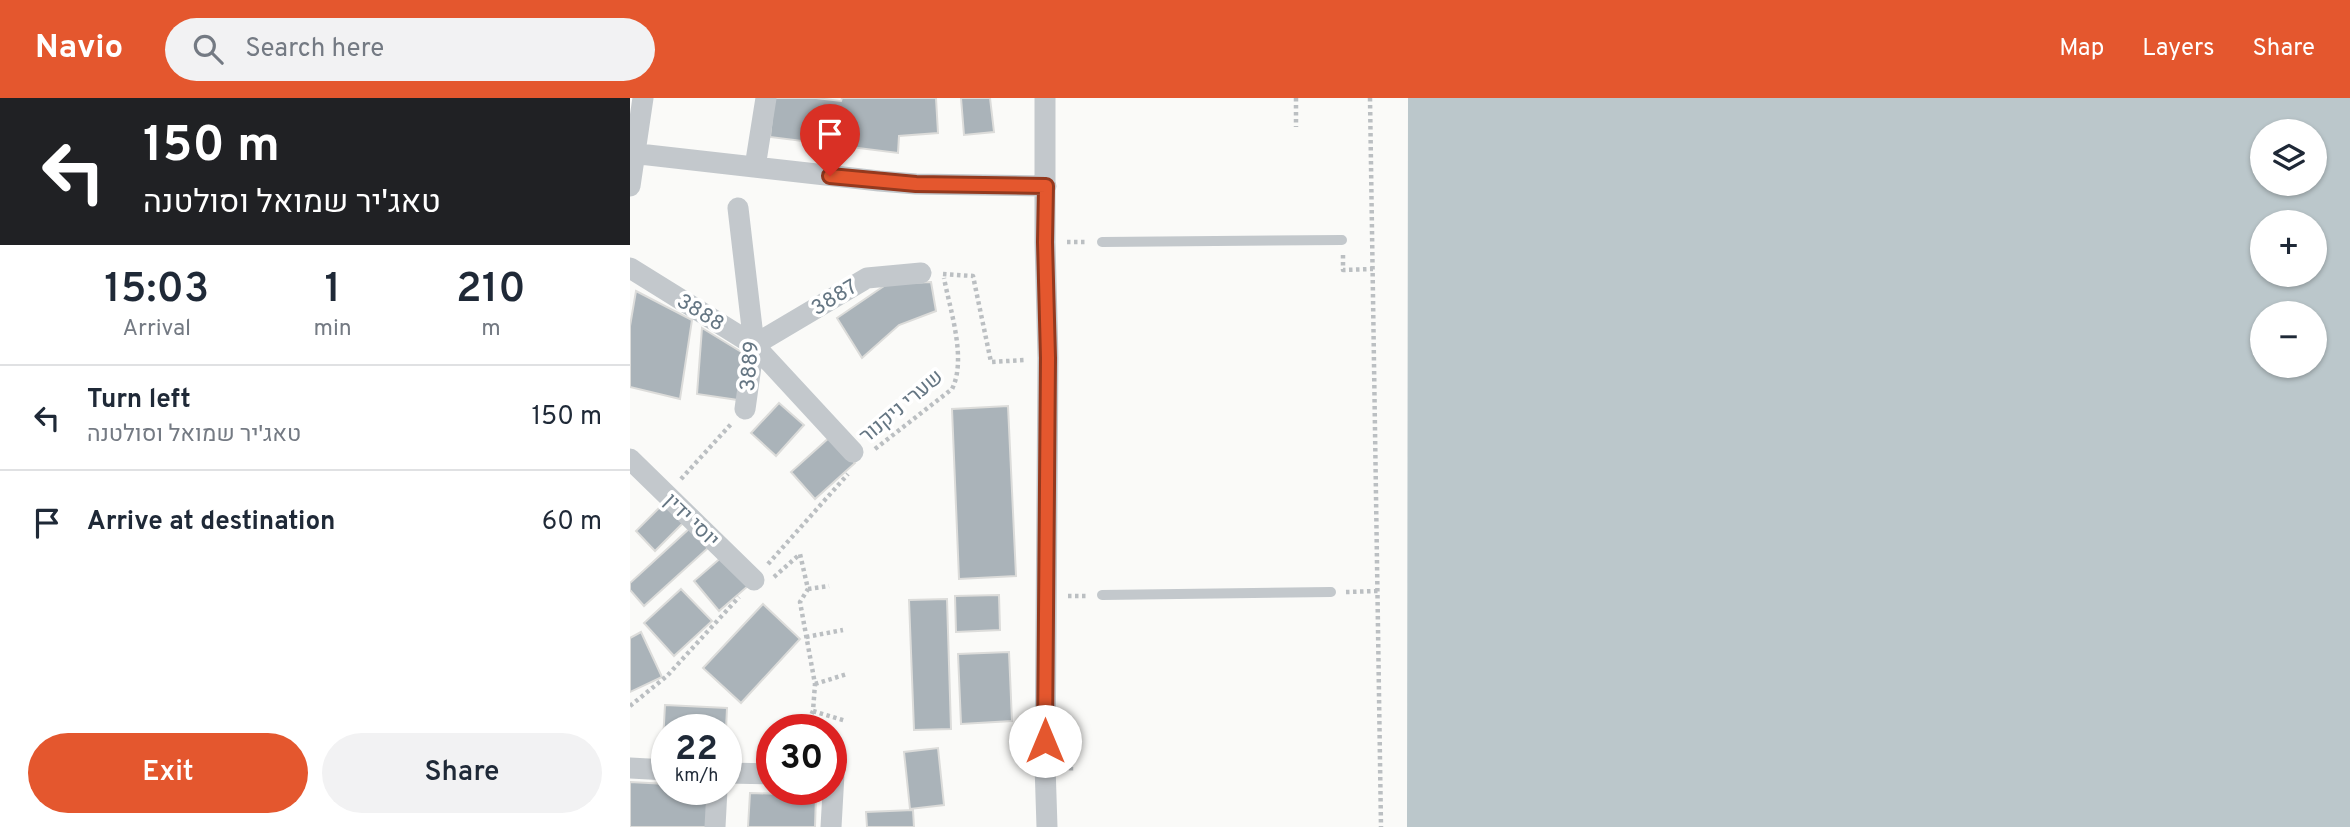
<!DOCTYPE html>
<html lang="en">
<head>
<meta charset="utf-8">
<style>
	:root { --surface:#fff; --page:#f2f2f3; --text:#1f2937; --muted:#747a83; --line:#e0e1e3; --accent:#e4572e }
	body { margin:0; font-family:Overpass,Heebo,sans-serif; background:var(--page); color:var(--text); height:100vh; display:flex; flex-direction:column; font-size:26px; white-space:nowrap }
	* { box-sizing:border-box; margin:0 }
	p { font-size:23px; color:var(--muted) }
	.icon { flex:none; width:38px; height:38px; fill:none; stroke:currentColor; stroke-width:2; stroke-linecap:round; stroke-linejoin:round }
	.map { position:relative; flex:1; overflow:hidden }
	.details { display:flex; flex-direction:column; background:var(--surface); width:630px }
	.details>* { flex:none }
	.hud { background:#202124; color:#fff; overflow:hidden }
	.controls { position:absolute; left:1620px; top:21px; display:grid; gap:14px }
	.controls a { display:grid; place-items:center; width:77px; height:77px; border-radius:50%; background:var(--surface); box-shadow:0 2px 5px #0004; font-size:35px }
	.speed { position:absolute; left:21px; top:616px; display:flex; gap:14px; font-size:35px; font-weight:700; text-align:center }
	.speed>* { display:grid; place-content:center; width:91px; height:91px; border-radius:50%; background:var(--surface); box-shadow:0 2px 5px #0004; line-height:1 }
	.speed small { font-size:18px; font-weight:400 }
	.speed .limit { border:10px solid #d22; background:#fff; color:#111 }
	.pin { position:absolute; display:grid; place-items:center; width:60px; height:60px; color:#fff; margin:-72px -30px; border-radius:50% 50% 50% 0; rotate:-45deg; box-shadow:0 0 7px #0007 }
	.pin .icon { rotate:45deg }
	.me { position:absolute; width:77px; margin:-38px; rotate:0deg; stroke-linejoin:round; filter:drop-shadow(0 0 5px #0008) }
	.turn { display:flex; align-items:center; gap:24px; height:147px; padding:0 28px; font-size:32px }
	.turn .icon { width:91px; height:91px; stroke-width:2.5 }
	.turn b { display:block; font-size:49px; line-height:60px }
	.eta { display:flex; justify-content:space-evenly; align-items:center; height:119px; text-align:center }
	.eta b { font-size:42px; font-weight:600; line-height:49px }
	.button { display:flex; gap:14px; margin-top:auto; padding:14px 28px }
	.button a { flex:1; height:80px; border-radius:42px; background:var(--accent); color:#fff; font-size:28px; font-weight:600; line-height:80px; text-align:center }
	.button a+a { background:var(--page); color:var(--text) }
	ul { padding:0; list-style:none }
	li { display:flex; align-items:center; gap:21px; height:105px; padding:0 28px; border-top:2px solid var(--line) }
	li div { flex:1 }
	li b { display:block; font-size:26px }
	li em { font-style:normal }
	header { display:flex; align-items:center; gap:42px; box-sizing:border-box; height:98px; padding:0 35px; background:var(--accent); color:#fff }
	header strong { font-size:33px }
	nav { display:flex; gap:38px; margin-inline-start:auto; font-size:24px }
	.search { width:490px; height:63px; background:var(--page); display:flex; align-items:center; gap:18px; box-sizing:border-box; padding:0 24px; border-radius:38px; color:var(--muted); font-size:26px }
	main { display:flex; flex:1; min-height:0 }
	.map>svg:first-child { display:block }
</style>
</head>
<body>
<header>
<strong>Navio</strong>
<div class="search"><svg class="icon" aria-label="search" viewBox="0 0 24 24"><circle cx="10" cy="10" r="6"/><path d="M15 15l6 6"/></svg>Search here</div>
<nav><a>Map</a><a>Layers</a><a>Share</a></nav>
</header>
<main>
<section class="details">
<div class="hud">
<div class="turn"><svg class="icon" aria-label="left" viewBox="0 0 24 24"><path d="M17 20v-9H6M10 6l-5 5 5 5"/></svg><div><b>150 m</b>טאג'יר שמואל וסולטנה</div></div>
</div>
<div class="eta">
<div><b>15:03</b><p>Arrival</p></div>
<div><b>1</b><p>min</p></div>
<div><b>210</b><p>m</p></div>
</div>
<ul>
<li><svg class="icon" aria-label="left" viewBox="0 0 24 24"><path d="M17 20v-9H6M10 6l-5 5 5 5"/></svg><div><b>Turn left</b><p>טאג'יר שמואל וסולטנה</p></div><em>150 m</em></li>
<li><svg class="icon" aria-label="arrive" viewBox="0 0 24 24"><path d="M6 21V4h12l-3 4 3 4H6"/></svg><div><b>Arrive at destination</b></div><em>60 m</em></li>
</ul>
<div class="button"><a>Exit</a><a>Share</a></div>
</section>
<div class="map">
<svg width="1720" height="729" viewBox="0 0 1720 729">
	<rect width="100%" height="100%" fill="#fafaf8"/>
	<!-- water -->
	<path fill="#bbc7cb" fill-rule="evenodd" d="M778,0H1720V729H777ZM1633,33H1685V86H1633ZM1633,124H1685V177H1633ZM1633,215H1685V268H1633Z"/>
	<!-- building -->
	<path fill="#aab3b9" stroke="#dcdcda" stroke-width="2" d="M144,0H186L211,3L212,0H306L308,35L269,38L268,55L140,39Z
		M331,0H360L364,34L334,37Z
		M301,184L306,213L269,227L232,260L207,220L257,186Z
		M6,193L62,222L50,301L0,289V228Z
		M72,230L113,255L108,302L67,296Z
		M149,305L174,327L146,358L121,335Z
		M378,308L386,478L329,481L322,311Z
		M201,338L225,365L185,401L161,374Z
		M34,405L54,424L25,453L6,433Z
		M60,430L78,450L14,508L0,492V485Z
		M93,458L118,488L89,513L64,483Z
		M51,491L82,523L44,558L14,525Z
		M369,497L370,532L326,534L325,498Z
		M317,501L321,631L284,632L279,502Z
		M133,506L170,541L111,605L73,570Z
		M11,534L32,579L0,594V540Z
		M379,554L382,623L331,626L328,556Z
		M35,607L97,610L96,632H37V661H32Z
		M308,650L314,707L280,711L274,654Z
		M0,684L37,686V691H81L79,729H0Z
		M120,695L186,697L185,729H118Z
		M283,712L284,729H237L236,714Z"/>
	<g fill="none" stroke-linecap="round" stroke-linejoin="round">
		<!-- path -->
		<path stroke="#bbbfc2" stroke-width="4.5" stroke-dasharray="3.5 3.5" stroke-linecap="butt" d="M666,0V29
			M740,0L751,729
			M437,144H456
			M713,157V172L743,171
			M313,176L343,178L361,264L395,262
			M245,351L322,291C337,261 320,212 314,180
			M51,381L102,325
			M138,466L218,376
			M144,479L170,456L178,491L170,504L185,586L183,613L174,632
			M178,491L199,488
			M716,494L748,493
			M438,498H457
			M176,539L213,532
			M185,586L217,576
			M0,608L37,578L109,499
			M183,613L216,623
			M441,648V675"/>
		<!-- service -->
		<path stroke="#c3c8cc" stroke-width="10" d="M472,144L712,142
			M472,497L701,494"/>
		<!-- minor -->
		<path stroke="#c3c8cc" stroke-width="21" d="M415,0V144L418,260L415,667L417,729
			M0,55L249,83L286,86L416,88
			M125,69L136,0
			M0,88L13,0
			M108,110L124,247L115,311
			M0,170L124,247L223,354
			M124,247L237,180L291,175
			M0,361L124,482
			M0,670L37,672
			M96,675L142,676
			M85,729L87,691
			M201,729L204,676H201"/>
	</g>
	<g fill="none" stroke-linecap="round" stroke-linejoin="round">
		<!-- route casing -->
		<g stroke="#94391e" stroke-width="18">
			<path id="route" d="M200,78L286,86L416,88L415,144L418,260L415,643"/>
		</g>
		<!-- route -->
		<use href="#route" stroke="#e4572e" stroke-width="12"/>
	</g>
	<g text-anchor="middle" stroke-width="7" stroke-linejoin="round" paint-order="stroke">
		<!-- street labels -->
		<g font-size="21" fill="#657683" stroke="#fff">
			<text transform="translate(204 199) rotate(-31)" y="7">3887</text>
			<text transform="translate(71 214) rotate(32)" y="7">3888</text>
			<text transform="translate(119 268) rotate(-85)" y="7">3889</text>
			<text transform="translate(271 308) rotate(-40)" y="7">שערי ניקנור</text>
			<text transform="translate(62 422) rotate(44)" y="7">יוסי ידין</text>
		</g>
	</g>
</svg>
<div class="controls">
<a><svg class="icon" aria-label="layers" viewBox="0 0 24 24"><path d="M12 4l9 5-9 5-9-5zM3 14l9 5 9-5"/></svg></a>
<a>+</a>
<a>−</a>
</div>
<div class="speed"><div>22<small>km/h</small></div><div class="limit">30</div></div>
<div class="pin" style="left:200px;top:78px;background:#d93025"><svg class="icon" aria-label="arrive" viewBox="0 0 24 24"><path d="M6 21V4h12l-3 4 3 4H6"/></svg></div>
<svg class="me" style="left:415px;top:643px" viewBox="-20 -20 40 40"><circle r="19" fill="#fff"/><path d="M0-13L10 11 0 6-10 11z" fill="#e4572e"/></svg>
</div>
</main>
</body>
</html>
